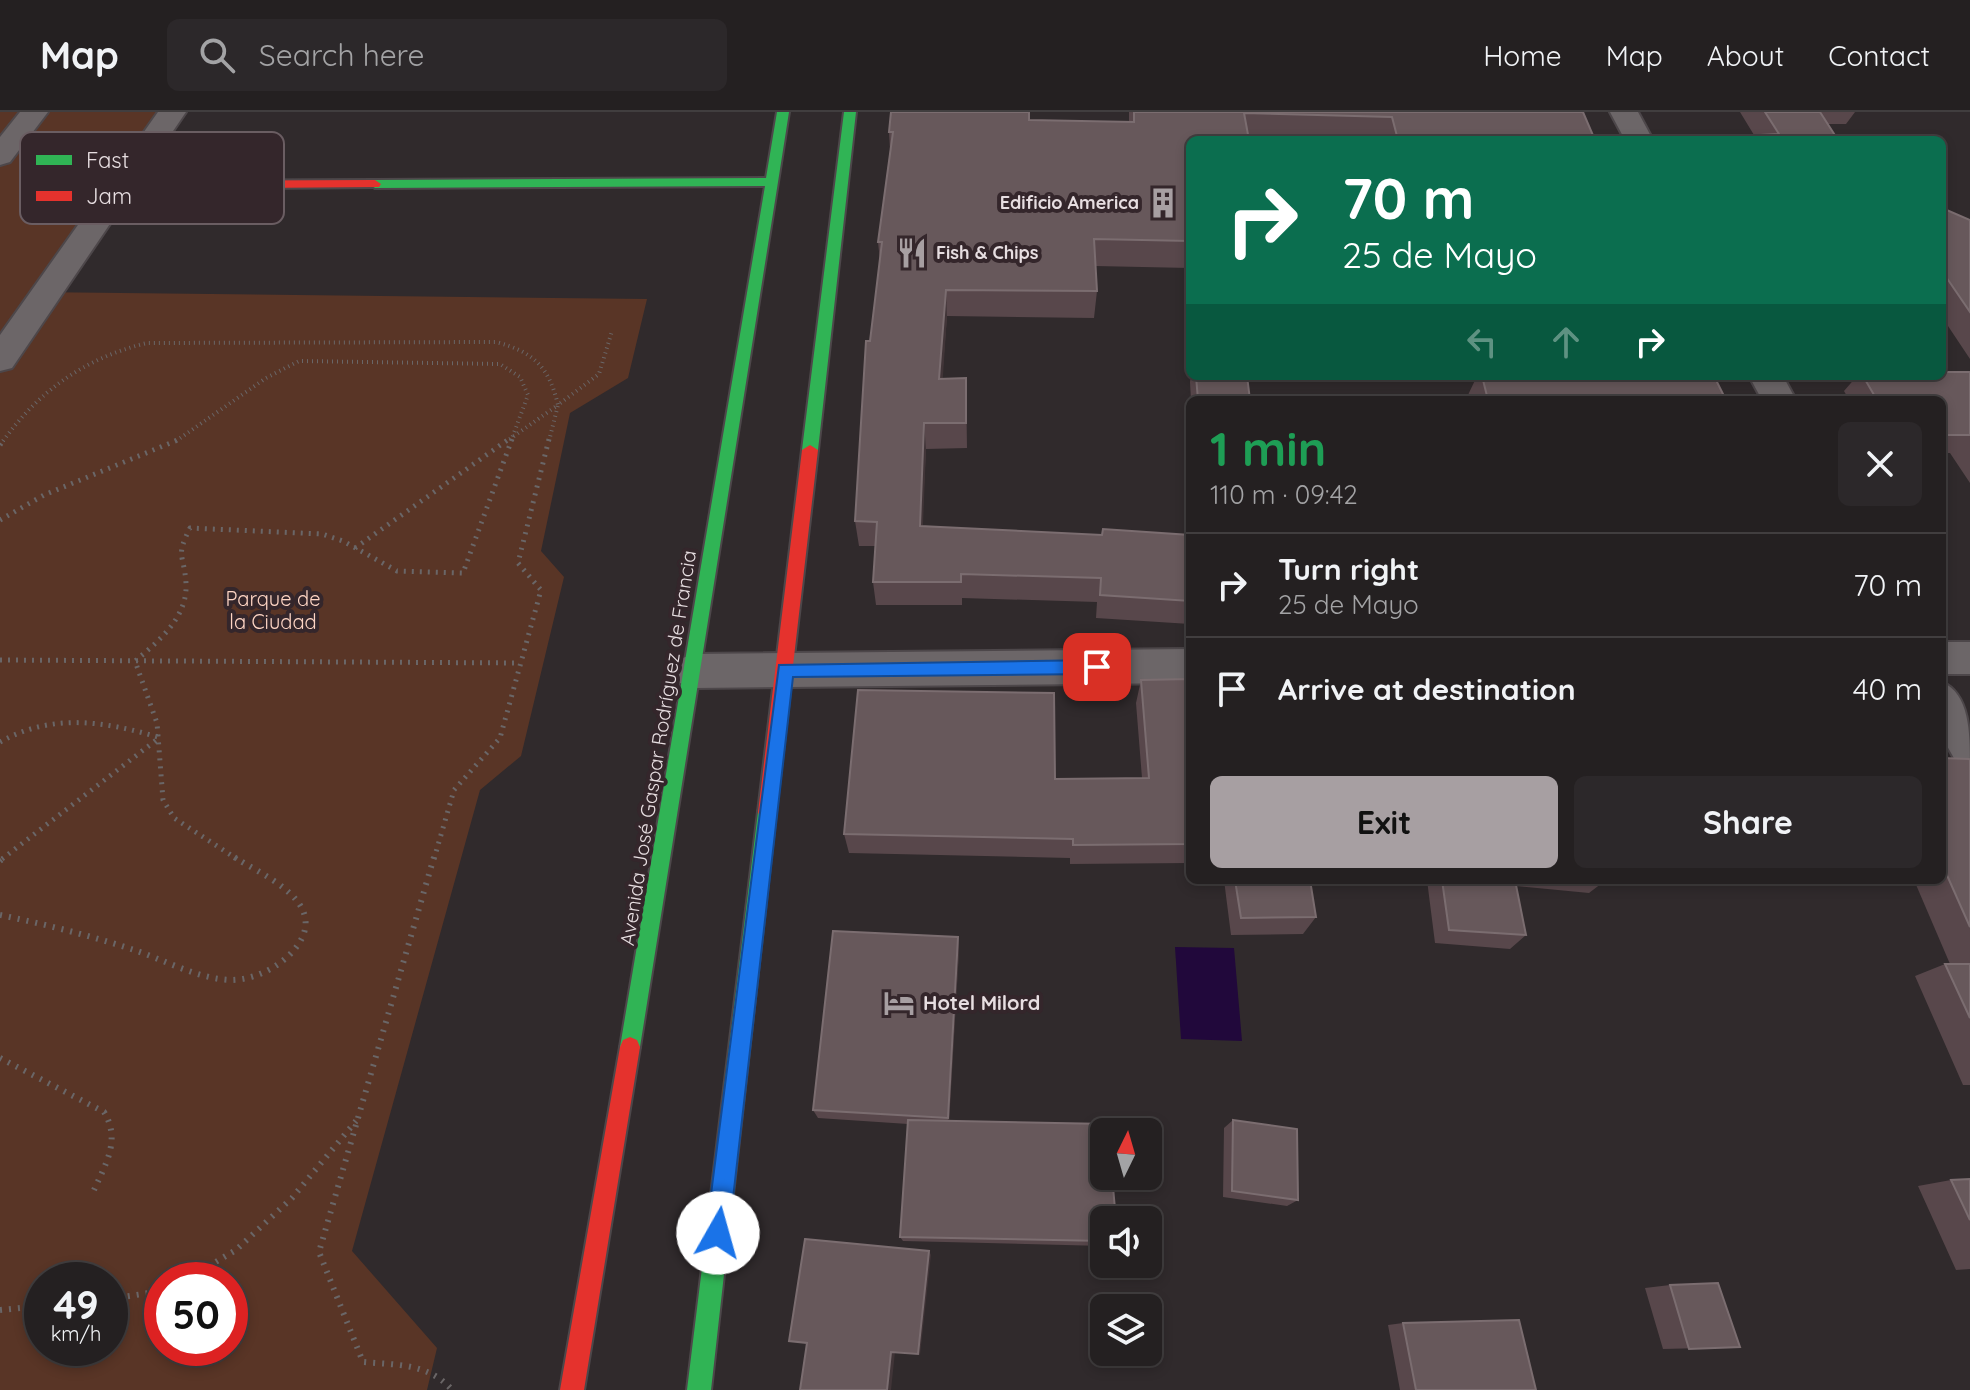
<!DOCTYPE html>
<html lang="en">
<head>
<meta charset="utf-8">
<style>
	:root { --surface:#242021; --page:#2c282a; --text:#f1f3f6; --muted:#a3a3a5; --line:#413e3f; --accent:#a79fa2 }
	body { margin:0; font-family:Quicksand,sans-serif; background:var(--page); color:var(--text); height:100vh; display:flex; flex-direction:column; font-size:30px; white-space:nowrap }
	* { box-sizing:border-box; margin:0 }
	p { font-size:26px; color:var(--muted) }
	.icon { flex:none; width:44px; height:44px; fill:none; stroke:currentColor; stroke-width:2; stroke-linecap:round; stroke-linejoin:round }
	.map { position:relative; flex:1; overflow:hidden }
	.drawer { position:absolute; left:1186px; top:284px; width:760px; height:488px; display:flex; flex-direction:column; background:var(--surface); border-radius:12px; box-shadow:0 4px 12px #0003,0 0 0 2px var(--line) }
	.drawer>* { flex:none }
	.top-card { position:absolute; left:1186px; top:24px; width:760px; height:244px; border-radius:12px; box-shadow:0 4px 12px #0003,0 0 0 2px var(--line); background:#0b6e4f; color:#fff; overflow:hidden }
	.needle { width:52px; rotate:5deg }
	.buttons { position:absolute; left:1090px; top:1006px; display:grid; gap:16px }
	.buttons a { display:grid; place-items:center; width:72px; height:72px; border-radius:12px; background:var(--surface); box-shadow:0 4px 12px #0003,0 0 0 2px var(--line); font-size:40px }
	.speed { position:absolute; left:24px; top:1150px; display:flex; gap:16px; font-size:40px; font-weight:700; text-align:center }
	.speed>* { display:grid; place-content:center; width:104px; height:104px; border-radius:50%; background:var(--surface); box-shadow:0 4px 12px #0003,0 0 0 2px var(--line); line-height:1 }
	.speed small { font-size:20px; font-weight:400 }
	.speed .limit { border:12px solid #d22; background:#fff; color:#111 }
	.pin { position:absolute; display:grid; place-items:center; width:68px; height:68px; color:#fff; margin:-34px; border-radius:16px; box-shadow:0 4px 12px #0006 }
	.me { position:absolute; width:88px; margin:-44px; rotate:7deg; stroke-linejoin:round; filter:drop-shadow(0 0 6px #0008) }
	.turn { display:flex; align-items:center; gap:28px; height:168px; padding:0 24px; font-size:36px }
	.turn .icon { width:104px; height:104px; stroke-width:2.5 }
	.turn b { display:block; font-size:56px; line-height:68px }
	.lanes { display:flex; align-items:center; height:76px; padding:0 24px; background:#0003; justify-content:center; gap:40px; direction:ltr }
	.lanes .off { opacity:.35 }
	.round { display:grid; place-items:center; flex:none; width:84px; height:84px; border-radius:12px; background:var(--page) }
	.overview { display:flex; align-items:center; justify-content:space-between; height:136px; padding:0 24px }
	h1 { font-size:48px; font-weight:700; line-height:60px; color:#1e9e55 }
	.cta { display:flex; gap:16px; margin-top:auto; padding:16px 24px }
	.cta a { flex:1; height:92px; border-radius:12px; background:var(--accent); color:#111; font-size:32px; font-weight:700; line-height:92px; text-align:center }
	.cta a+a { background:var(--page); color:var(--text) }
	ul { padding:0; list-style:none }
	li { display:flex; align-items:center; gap:24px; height:104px; padding:0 24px; border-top:2px solid var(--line) }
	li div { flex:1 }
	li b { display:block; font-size:30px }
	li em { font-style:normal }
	header { display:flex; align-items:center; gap:48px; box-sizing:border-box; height:112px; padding:0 40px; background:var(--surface); border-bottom:2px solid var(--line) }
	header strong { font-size:38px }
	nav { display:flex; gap:44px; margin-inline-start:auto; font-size:28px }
	.search { width:560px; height:72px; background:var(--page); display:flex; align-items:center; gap:20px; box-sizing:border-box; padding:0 28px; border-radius:12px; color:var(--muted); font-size:30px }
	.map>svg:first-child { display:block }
</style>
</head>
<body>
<header>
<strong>Map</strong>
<div class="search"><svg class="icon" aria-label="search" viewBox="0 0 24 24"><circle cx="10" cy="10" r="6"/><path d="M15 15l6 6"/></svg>Search here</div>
<nav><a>Home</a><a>Map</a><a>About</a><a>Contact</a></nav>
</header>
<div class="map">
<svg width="1970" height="1278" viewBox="0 0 1970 1278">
	<rect width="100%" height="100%" fill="#302a2c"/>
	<!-- green -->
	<path fill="#593526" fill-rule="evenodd" d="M0,0H162L32,180L647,187L628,266L570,301L541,439L564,465L521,644L480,678L352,1139L437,1236L427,1278H0ZM42,1168H110V1236H42ZM162,1168H230V1236H162Z"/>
	<!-- water -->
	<path fill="#21083b" d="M1175,835L1234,836L1242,929L1181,927Z"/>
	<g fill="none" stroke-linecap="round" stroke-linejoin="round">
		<!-- street casing -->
		<g stroke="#4d474a" stroke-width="4">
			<path id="street" d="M20,0H48L10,50L0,53V25Z
				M158,0H186L12,256L0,259V223Z
				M1610,0H1638L1653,28H1625Z
				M1749,264H1783L1796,288H1762Z
				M1942,530H1970V562H1942Z
				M1190,537V571L694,576L680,571L674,559L680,547L694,542Z
				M1942,570C1970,582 1970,622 1970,653L1955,648L1942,625Z"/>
		</g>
		<!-- fast casing -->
		<g stroke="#4d474a" stroke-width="4">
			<path id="fast" d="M777,0H789L778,70L640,935L637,942L630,945L623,942L620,935L765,74L375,76L369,72L375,68L766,66Z
				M844,0H856L818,338L810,343L802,338Z
				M767,692L774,694L776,700L711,1278H687L758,700L760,694Z"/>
		</g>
		<!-- jam casing -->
		<g stroke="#4d474a" stroke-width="4">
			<path id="jam" d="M375,68L381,72L379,75L121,77L115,73L121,69Z
				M810,333L818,338L776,700L774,706L767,708L760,706L758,700L802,338Z
				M630,925L637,928L640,935L584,1278H560L620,935L623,928Z"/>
		</g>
		<!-- path-far2 -->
		<path stroke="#6a6667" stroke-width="4" stroke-dasharray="1 4" stroke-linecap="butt" d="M3,329C40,278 85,246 147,231L496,230C534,240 549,255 558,293L507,329
			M176,329L266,266L299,249L500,252L520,265L528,283L511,329
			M549,329L558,293L599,262L612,219"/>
		<!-- path-far1 -->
		<path stroke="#6a6667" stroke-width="5" stroke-dasharray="2 6" stroke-linecap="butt" d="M0,333L4,327
			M0,408L44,383L180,327
			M355,436L509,327
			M0,548L520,551
			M0,630C52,601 103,609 158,625
			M2,747L159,626
			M237,747L174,706L163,688L157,611L135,549C159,529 188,505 186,471C184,441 175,446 190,416L322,422L343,429L397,459L463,461L512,327
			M434,747L454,678L500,626L541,478L518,451L549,327"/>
		<!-- path -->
		<path stroke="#6a6667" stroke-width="6" stroke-dasharray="2 7" stroke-linecap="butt" d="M434,745L319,1140L363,1250C396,1253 429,1251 452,1278
			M0,749L5,745
			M0,803C44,812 88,823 131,837C163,847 197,867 231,868C258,868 290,850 302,826C321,786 260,762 234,745
			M0,946L104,1000C121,1028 106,1051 94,1078
			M185,1168L236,1138L292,1086L356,1009
			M110,1187L162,1179
			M0,1198L42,1194"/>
		<!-- street -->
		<use href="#street" fill="#6c6668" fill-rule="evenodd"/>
		<!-- fast -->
		<use href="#fast" fill="#30b455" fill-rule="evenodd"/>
		<!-- jam -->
		<use href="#jam" fill="#e5322d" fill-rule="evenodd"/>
	</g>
	<!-- wall -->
	<path fill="#58474b" d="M1129,0H1583L1595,28H1190V156L1095,154L1097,179L1094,206L947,204L942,267L966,266L967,336L926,337L922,414L1102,423H1190V512L1096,506L1097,490L962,486V493H876L873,470L875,434H859L855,409L870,229L880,149L878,130L890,38L889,20L1029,8L1129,10Z
		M1740,0H1855L1846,12H1828L1838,28H1721L1724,25L1754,23Z
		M1942,96L1970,108V247L1942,205Z
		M1970,260V371L1950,341H1942V288H1849L1844,279L1857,264H1942Z
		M1191,264H1247L1250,288H1191L1190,270Z
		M1477,264H1714L1726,288H1469L1468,283Z
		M1190,567V751L1070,752V746L849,741L844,722L1055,667L1142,666L1136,591L1141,568Z
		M1942,646L1970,648V973H1963L1915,864L1945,852H1950L1914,768H1942Z
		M1224,768H1310L1316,805L1303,822L1231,823Z
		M1427,768H1606L1589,781L1516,774L1526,823L1510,837L1435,831Z
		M958,825L959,838L949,1009L1104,1108V1134L903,1129L900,1125L908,1012L818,1006L813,998Z
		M1233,1008L1298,1088L1287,1094L1223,1085L1224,1016Z
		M1970,1067V1157L1956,1158L1918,1074L1951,1068Z
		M1670,1173L1740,1235L1663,1237L1645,1176Z
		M1403,1211L1536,1278H1400L1388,1213Z"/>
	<!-- shaded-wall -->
	<path fill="#413538" d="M946,178L947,204L941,293L939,267Z
		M924,311L926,337L922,438L920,414Z
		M958,825L959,838L949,1014L948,1006Z
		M929,1139L931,1143L920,1243L918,1242Z
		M891,1240H895L891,1278H887Z"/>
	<!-- building -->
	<path fill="#67585b" stroke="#7b6d70" stroke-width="2" d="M891,0H1029V8L1134,10V0H1583L1595,28H1398L1392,5L1244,1L1249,28H1190V129L1094,127L1097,179L946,178L939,267L966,266V311H924L920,414L1102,423L1103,417L1190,423V489L1100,483L1101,466L961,462V470H873L877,410L855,409L866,229H870L882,130H878L893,20H889Z
		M1765,0H1820L1838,28H1725L1724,25L1779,22Z
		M1942,96L1970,108V200L1942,159Z
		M1942,260H1970V323H1942V288H1877L1863,264H1942Z
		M1196,264H1247L1250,288H1198Z
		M1482,264H1714L1726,288H1488Z
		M1190,567V732L1073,733V727L844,722L858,578L1054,581L1055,667L1149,666L1141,568Z
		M1942,646L1969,647L1970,648V815L1942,752Z
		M1235,768H1310L1316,805L1241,806Z
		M1442,768H1515L1526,823L1449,818Z
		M833,819L958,825L948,1006L813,998Z
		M1945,852H1970V906Z
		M908,1008L1108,1012L1109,1020H1104V1064H1112L1116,1108H1104V1129L900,1125Z
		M1233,1008L1297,1017L1298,1088L1232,1079Z
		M1970,1067V1108L1951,1068Z
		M805,1127L929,1139L918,1242L891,1240L887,1278H800L807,1231L789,1229Z
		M1718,1171L1740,1235L1689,1237L1670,1173Z
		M1519,1208L1536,1278H1416L1403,1211Z"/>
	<!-- route -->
	<path fill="#1a73e8" stroke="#114b97" stroke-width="2" d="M1097,548L1105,555L1097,562L793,565L729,1121L726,1130L718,1133L709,1130L706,1121L779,553Z"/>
	<!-- icons -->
	<defs>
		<g id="building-bare" transform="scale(2.4)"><path d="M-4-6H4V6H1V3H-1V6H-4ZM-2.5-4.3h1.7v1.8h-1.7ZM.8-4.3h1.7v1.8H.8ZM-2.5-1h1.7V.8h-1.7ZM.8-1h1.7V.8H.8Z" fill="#a79fa2" stroke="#34262b" stroke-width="2.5" paint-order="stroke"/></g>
		<g id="restaurant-bare" transform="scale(2.4)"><path d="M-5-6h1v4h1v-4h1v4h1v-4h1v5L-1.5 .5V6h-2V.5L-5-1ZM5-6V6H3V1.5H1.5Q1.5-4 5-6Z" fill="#a79fa2" stroke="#34262b" stroke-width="2.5" paint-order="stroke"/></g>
		<g id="hotel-bare" transform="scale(2.4)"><path d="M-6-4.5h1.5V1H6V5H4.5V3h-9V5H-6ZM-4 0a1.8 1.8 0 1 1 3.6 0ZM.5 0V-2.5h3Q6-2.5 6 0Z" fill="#a79fa2" stroke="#34262b" stroke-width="2.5" paint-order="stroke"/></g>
	</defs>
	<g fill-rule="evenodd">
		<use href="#building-bare" x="1163" y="91"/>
		<use href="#restaurant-bare" x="912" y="141"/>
		<use href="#hotel-bare" x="899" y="891"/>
	</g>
	<g text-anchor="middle" stroke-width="8" stroke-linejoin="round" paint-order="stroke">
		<!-- far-poi labels -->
		<g font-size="18" font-weight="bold" fill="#e7dee1" stroke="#34262b" text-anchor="end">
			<text x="1139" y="97">Edificio America</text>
			<text x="936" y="147" text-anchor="start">Fish &amp; Chips</text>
		</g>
		<!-- park labels -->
		<g font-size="20" fill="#fed5c4" stroke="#34262b">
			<text x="273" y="494">Parque de<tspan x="273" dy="23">la Ciudad</tspan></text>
		</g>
		<!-- street labels -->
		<g font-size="20" fill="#e7dee1" stroke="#34262b">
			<text transform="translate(658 636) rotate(-81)" y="7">Avenida José Gaspar Rodríguez de Francia</text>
		</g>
		<!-- poi labels -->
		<g font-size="20" font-weight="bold" fill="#e7dee1" stroke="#34262b" text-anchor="start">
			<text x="923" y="898">Hotel Milord</text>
		</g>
	</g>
	<!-- legend -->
	<rect x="20" y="20" width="264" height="92" rx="12" fill="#34262b" stroke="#6a5d62" stroke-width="2"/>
	<rect x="36" y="43" width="36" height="10" fill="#30b455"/>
	<rect x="36" y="79" width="36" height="10" fill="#e5322d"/>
	<g font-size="22" fill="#e7dee1">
		<text x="86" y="56">Fast</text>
		<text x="86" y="92">Jam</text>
	</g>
</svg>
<div class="buttons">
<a><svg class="needle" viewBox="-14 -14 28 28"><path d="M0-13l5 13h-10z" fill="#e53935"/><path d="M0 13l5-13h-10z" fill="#a3a3a5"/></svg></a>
<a><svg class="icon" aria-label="sound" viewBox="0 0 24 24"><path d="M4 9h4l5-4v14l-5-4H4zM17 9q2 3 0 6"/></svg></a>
<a><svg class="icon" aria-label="layers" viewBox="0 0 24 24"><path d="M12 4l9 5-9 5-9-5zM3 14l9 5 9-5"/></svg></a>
</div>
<div class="speed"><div>49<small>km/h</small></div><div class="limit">50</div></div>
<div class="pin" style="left:1097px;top:555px;background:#d93025"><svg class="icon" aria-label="arrive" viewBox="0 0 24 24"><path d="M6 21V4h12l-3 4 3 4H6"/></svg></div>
<svg class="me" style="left:718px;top:1121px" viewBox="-20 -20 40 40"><circle r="19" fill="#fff"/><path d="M0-13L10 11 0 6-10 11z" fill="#1a73e8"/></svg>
<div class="top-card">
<div class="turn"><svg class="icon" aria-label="right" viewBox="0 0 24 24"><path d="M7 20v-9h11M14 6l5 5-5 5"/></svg><div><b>70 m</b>25 de Mayo</div></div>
<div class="lanes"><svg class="icon off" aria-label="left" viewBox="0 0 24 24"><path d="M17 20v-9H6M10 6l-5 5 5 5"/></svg><svg class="icon off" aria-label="ahead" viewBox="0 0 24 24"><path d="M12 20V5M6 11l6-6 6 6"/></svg><svg class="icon" aria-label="right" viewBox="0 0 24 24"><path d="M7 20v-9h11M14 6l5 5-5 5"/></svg></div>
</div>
<section class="drawer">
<div class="overview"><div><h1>1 min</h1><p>110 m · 09:42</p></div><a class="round"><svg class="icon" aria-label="close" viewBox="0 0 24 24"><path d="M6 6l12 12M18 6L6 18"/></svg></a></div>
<ul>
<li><svg class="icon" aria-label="right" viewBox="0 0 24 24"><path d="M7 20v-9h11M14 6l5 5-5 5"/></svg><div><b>Turn right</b><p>25 de Mayo</p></div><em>70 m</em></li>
<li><svg class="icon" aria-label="arrive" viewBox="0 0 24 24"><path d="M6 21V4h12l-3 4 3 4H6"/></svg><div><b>Arrive at destination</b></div><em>40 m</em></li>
</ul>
<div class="cta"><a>Exit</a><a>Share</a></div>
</section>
</div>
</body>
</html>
